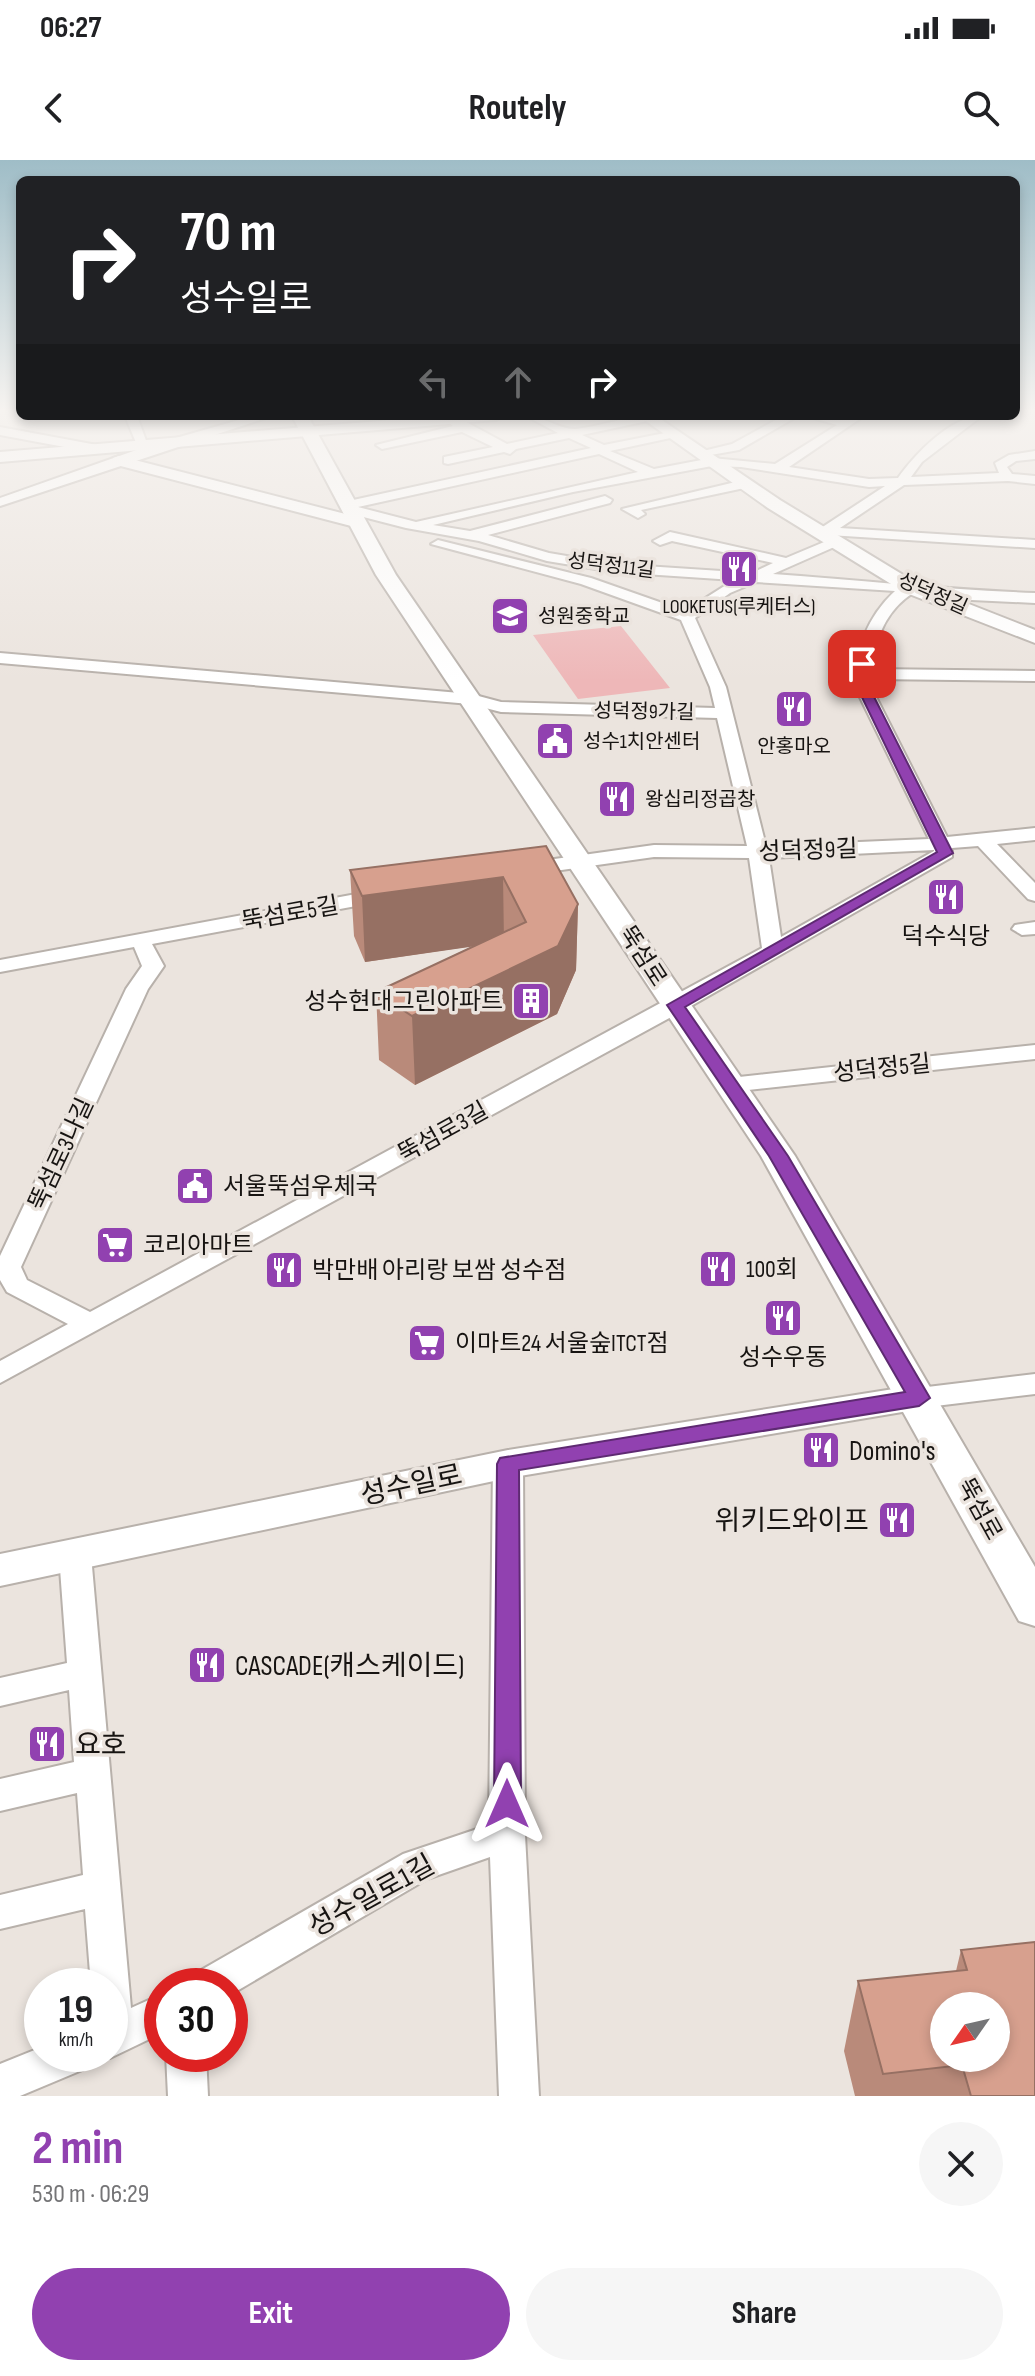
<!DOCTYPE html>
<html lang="en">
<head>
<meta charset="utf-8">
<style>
	:root { --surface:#fff; --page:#f6f6f6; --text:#202124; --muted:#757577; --accent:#9141b0 }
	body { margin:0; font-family:"Sofia Sans Condensed","Noto Sans KR",sans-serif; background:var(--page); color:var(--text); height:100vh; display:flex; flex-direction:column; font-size:30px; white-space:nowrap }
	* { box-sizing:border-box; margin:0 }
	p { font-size:26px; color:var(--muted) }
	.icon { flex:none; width:44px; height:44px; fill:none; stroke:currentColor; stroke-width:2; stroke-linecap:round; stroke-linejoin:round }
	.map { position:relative; height:1936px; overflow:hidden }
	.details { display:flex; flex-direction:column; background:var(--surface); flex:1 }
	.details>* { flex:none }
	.banner { position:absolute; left:16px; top:16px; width:1004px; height:244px; border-radius:12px; box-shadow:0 4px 12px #0003; background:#202124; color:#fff; overflow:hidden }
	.needle { width:52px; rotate:236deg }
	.fabs { position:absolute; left:930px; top:1832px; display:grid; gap:16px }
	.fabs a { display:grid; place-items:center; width:80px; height:80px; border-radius:50%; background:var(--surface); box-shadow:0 4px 12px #0003; font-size:40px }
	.speed { position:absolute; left:24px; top:1808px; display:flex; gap:16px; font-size:40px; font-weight:700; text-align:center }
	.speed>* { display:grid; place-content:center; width:104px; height:104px; border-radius:50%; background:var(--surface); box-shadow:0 4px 12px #0003; line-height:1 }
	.speed small { font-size:20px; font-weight:400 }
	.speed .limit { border:12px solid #d22; background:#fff; color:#111 }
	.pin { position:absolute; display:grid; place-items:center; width:68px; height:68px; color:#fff; margin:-34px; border-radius:16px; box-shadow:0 4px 12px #0006 }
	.me { position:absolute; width:88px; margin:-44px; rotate:0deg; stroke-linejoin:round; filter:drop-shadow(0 0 6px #0008) }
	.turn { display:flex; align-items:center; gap:28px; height:168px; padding:0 32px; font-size:36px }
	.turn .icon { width:104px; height:104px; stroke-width:2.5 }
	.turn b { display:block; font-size:56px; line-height:68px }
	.lanes { display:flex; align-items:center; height:76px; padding:0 32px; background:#0003; justify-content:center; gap:40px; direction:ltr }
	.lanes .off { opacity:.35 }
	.round { display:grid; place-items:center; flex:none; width:84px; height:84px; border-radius:42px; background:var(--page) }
	.headline { display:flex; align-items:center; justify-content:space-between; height:136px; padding:0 32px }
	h1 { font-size:48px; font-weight:700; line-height:60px; color:var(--accent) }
	.cta { display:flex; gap:16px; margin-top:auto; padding:16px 32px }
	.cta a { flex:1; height:92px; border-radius:48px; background:var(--accent); color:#fff; font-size:32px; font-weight:700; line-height:92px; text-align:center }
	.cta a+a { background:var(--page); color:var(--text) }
	.status { display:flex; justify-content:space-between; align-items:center; height:56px; padding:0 40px; background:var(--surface); direction:ltr }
	.status svg { height:22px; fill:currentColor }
	header { display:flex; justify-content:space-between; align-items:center; height:104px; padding:0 32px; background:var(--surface); font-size:36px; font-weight:700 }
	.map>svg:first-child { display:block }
</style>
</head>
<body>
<div class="status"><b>06:27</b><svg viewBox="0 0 49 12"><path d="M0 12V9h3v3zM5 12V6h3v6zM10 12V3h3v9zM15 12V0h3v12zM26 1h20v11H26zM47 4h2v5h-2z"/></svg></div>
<header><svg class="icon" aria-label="back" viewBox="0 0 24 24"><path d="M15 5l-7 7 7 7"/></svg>Routely<svg class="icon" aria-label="search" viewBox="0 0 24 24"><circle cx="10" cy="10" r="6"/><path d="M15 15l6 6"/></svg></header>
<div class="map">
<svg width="1035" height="1936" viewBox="0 0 1035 1936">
	<rect width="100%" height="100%" fill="#ebe4de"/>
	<!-- green -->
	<path fill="#eeb7b8" d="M621,466L670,528L578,539L533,475Z"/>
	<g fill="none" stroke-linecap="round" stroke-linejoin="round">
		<!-- minor casing -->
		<g stroke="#b8b1ab" stroke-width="4">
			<path id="minor" d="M125,256H137L148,286L253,256H272L0,346V338L142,288L137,285Z
				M441,256H455L507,284L558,273L526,256C544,256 560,270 576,269C602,266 626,256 653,256L652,260L582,275L604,285L675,271V277L610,291L654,309L712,298L775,304L837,265L806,256L845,259L864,256L789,307L869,319L898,318C915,294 951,256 982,256L922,302L911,317L999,313L995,303L1009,295L1035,291V299L1016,301L1007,307L1012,314L1035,316V324L1008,321L904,325L840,368L1035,380V388L829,375L818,376V370L885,326L869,327L741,307L712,306L573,332L433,365L470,371L605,336L612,340L610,343L488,375L549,393L614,404L752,413L773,403L672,381L660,385L653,381L670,372L786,398L836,377L841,378V384L773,414C860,420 947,430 1035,433V443L951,439L913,433C887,449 875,479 871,509L1035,511V521L871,519V527L947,677L1035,668V680L997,684L1035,723V741L1028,739L978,686L952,688V697L684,850L0,1223V1201L68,1164L7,1132L0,1120V1096L126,829L142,806L134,787L0,812V800L383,729L393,735L383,741L152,784L164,806L148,829L21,1107L27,1120L90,1152L762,788L749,698L654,697L526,715L516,709L526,703L654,685L747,686L717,558L501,552L470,544L0,503V493L471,534L501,542L715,548L710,527L681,460L581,424L431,384L438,380L591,418L685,451L734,420L614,412L547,401L479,381L406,368L344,352V342L591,288L569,278L516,289L510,294L504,292L448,304L444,303V297L493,287L462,272L382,289L376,285L453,266ZM599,294L638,312L416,362L358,347ZM756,422L895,431C867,457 854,492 855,527L929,679L766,686L726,527L695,458L730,433ZM934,690V691L781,777L769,698Z
				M783,256H798L739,290L705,296L699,292L732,284Z
				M0,267L97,285L103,289L97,293L0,275Z
				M744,320L751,324L749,327L641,350L645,354L638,358L622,349Z
				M1035,762V774L1022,775L1012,769L1015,765Z
				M1035,885V899L730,932L718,925L730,918Z
				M1035,1214V1234L919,1248L909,1245L905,1238L909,1231L919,1228Z
				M508,1293L518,1296L523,1304L525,1675L539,1936H499L490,1697L427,1719L230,1835V1826H191L196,1813L403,1694L489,1665L493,1304L498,1296Z
				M75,1383L86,1386L91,1395L131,1848L162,1834V1873L110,1898L99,1894H110V1826H91L85,1749L0,1769V1735L83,1715L77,1633L0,1651V1619L74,1602L69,1530L0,1546V1518L67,1503L59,1395L64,1386Z
				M42,1887V1894H93L87,1908L20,1936H0V1904Z
				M166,1894H206L208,1936H168Z"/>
		</g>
		<!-- tertiary casing -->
		<g stroke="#b8b1ab" stroke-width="4">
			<path id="tertiary" d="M441,256H503L496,260L0,302V292Z
				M639,256H656L780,340L918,424L1035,470V483L904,432L768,348Z
				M119,296L361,358L364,362L355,367L113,304V298Z
				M919,1225L932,1229L937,1238L932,1247L508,1318L0,1426V1394L508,1290Z"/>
		</g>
		<!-- secondary casing -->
		<g stroke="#b8b1ab" stroke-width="4">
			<path id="secondary" d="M292,256H308L396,415L795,996L1035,1407V1466L1019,1461L761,996L376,415Z"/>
		</g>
		<!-- minor -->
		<use href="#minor" fill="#fff" fill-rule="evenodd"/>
		<!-- tertiary -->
		<use href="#tertiary" fill="#fff" fill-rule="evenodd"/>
		<!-- secondary -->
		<use href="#secondary" fill="#fff" fill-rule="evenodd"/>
	</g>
	<!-- wall -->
	<path fill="#b98a7a" d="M546,686L578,744L576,810L557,854L415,925L379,900L376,832L473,786L365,802L354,776L350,710Z
		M961,1790L1035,1936H855L844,1891L858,1821L956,1811Z"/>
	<!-- shaded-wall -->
	<path fill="#967063" d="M503,717L504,782L365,802L362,736Z
		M578,744L576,810L557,854L415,925L412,856Z"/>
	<!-- building -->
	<path fill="#d7a08e" stroke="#967063" stroke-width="2" fill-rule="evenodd" d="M546,686L578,744L558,786L412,856L376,832L526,762L503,717L362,736L350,710Z
		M1035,1782V1936H971L962,1905L883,1914L858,1821L967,1810L961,1790ZM944,1846H996V1898H944Z"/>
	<!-- sky -->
	<linearGradient id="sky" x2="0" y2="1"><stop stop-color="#9fbdc7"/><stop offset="0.48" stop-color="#f6f3f0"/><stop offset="1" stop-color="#f6f3f0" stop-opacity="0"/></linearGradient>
	<rect width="1035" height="521" fill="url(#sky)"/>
	<!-- route -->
	<path fill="#9141b0" stroke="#5e2a72" stroke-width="2" d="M862,500L869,504V527L953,693L685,847L788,996L930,1238L919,1246L519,1310L521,1644L517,1653L507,1656L498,1653L494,1644L497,1304L500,1298L905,1232L769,996L667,845L937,692L857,527L856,504Z"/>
	<!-- icons -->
	<defs>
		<g id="restaurant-square" transform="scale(2)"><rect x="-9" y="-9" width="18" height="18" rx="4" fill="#9141b0" stroke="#ebe4de"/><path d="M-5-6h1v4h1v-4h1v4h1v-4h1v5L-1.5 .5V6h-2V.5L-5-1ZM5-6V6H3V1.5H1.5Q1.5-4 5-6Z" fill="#fff"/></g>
		<g id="school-square" transform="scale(2)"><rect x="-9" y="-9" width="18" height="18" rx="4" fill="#9141b0" stroke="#ebe4de"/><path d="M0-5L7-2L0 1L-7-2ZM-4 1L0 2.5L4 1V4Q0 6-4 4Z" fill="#fff"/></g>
		<g id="civic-square" transform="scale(2)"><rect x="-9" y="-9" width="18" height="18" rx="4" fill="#9141b0" stroke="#ebe4de"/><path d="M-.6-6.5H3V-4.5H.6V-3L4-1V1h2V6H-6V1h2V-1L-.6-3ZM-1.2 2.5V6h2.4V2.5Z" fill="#fff"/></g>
		<g id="building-square" transform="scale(2)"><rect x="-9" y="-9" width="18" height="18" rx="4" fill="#9141b0" stroke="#ebe4de"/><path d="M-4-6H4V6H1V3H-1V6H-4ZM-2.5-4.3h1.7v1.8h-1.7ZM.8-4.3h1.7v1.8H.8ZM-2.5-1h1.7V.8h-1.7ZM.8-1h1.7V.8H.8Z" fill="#fff"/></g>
		<g id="supermarket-square" transform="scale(2)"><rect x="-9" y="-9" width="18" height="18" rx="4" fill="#9141b0" stroke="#ebe4de"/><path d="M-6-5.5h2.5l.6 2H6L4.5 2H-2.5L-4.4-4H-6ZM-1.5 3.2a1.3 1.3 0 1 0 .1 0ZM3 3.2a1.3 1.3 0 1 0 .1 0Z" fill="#fff"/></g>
	</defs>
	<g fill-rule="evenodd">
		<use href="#restaurant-square" x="739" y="409"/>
		<use href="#school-square" x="510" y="456"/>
		<use href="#restaurant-square" x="794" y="549"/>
		<use href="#civic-square" x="555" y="581"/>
		<use href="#restaurant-square" x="617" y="639"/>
		<use href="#restaurant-square" x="946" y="737"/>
		<use href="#building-square" x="531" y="841"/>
		<use href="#civic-square" x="195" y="1026"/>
		<use href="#supermarket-square" x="115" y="1085"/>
		<use href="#restaurant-square" x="718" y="1109"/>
		<use href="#restaurant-square" x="284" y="1110"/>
		<use href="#restaurant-square" x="783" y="1158"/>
		<use href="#supermarket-square" x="427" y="1183"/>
		<use href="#restaurant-square" x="821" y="1290"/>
		<use href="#restaurant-square" x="897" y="1360"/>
		<use href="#restaurant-square" x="207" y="1505"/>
		<use href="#restaurant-square" x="47" y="1584"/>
	</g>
	<g text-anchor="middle" stroke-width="7" stroke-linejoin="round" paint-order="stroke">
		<!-- far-street labels -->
		<g font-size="20" fill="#171412" stroke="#ebe4de">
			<text transform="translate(611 405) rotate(7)" y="7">성덕정11길</text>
			<text transform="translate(933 433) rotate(24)" y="7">성덕정길</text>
			<text transform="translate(644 551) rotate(1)" y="7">성덕정9가길</text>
		</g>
		<!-- far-poi labels -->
		<g font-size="20" fill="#171412" stroke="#ebe4de" text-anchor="start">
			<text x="739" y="453" text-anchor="middle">LOOKETUS(루케터스)</text>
			<text x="538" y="463">성원중학교</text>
			<text x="583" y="588">성수1치안센터</text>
			<text x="794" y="593" text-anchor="middle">안홍마오</text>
			<text x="645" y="646">왕십리정곱창</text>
		</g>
		<!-- street labels -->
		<g font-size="24" fill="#171412" stroke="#ebe4de">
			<text transform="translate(808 690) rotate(-2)" y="8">성덕정9길</text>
			<text transform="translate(290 753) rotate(-10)" y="8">뚝섬로5길</text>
			<text transform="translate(643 796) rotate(57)" y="8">뚝섬로</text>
			<text transform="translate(882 908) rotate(-6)" y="8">성덕정5길</text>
			<text transform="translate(443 972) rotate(-29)" y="8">뚝섬로3길</text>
			<text transform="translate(61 994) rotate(-65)" y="8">뚝섬로3나길</text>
			<text transform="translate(980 1349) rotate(61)" y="8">뚝섬로</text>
		</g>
		<!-- poi labels -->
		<g font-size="24" fill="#171412" stroke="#ebe4de" text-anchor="start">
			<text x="946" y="784" text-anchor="middle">덕수식당</text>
			<text x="503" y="849" text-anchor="end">성수현대그린아파트</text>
			<text x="223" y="1034">서울뚝섬우체국</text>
			<text x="143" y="1093">코리아마트</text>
			<text x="746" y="1117">100회</text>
			<text x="312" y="1118">박만배 아리랑 보쌈 성수점</text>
			<text x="455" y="1191">이마트24 서울숲ITCT점</text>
			<text x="783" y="1205" text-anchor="middle">성수우동</text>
		</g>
		<!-- near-poi labels -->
		<g font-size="28" fill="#171412" stroke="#ebe4de" text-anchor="start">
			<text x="849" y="1300">Domino's</text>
			<text x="869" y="1370" text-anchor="end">위키드와이프</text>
			<text x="235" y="1515">CASCADE(캐스케이드)</text>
			<text x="75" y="1594">요호</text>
		</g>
		<!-- near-street labels -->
		<g font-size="28" fill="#171412" stroke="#ebe4de">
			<text transform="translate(411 1324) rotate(-12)" y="10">성수일로</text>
			<text transform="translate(371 1735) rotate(-29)" y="10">성수일로1길</text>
		</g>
	</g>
</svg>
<div class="fabs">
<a><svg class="needle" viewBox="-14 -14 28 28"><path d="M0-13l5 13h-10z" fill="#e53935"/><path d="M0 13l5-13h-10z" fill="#757577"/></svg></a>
</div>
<div class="speed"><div>19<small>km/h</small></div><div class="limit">30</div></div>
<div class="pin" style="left:862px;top:504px;background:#d93025"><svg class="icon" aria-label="arrive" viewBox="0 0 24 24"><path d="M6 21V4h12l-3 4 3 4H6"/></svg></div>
<svg class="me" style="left:507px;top:1644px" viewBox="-20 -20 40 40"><path d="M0-17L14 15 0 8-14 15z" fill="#9141b0" stroke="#fff" stroke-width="4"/></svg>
<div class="banner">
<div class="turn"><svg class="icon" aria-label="right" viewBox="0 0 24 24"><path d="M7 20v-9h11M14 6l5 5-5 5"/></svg><div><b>70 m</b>성수일로</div></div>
<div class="lanes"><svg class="icon off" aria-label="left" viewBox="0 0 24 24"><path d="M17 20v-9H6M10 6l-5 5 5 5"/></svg><svg class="icon off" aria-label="ahead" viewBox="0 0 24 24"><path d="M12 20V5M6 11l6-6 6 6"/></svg><svg class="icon" aria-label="right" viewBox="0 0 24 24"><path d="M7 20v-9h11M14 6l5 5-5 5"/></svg></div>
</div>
</div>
<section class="details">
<div class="headline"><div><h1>2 min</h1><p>530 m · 06:29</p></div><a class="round"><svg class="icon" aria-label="close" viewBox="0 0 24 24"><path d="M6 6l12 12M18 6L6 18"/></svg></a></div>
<div class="cta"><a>Exit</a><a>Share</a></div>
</section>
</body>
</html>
